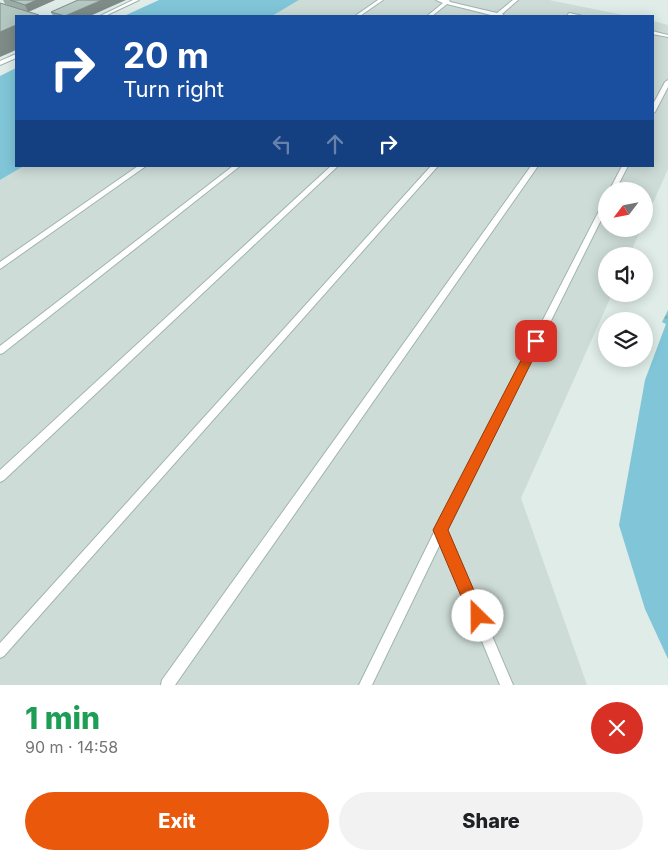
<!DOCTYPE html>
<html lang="en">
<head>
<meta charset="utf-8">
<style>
	:root { --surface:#fff; --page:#f2f2f2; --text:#202124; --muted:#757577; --accent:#ea580c }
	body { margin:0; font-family:Inter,sans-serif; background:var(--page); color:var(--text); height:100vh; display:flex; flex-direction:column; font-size:19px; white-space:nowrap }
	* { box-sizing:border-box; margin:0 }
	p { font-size:16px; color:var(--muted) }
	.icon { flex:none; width:28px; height:28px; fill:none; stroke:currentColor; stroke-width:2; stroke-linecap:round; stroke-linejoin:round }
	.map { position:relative; height:685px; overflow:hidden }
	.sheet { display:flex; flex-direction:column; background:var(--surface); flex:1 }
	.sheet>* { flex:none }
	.top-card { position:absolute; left:15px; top:15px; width:639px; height:152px; border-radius:0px; box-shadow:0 2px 12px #0003; background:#1a4fa0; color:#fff; overflow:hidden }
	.needle { width:32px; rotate:238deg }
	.buttons { position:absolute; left:598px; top:182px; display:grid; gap:10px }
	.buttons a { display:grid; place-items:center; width:55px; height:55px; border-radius:50%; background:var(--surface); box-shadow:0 2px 12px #0003; font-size:25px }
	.pin { position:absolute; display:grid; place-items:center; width:42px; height:42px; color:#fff; margin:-21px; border-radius:10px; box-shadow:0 2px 8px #0006 }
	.me { position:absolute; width:55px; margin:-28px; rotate:337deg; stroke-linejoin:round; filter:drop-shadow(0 0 4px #0008) }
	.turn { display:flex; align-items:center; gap:18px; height:105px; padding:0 25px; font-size:22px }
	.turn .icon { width:65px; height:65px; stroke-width:2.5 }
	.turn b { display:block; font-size:35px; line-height:42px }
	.lanes { display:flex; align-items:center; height:48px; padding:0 25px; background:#0003; justify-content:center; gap:25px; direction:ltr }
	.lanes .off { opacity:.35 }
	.round { display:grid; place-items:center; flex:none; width:52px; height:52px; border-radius:26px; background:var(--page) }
	.head { display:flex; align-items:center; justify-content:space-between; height:85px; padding:0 25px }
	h1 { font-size:30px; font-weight:800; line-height:38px; color:#1e9e55 }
	.cta { display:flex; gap:10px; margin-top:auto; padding:10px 25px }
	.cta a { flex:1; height:58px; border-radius:30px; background:var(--accent); color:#fff; font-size:20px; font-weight:800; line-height:58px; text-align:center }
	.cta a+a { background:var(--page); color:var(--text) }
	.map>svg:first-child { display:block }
</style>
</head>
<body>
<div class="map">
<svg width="668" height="685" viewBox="0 0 668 685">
	<rect width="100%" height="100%" fill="#dfece7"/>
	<!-- built -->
	<path fill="#cddcd6" d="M299,0H549L628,16H272Z
		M653,21L668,25V169L644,223V191H606V229H641L629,256H606V294H612L521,498L587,685H0V180L24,166H652Z"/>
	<!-- water -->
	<path fill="#80c6d8" d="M159,0H299L272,16H124Z
		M16,68V166H24L0,180V76Z
		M668,310V659L645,609L619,525L645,380L666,324L662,322Z"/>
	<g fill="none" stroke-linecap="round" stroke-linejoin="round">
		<!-- lane casing -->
		<g stroke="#a1b4af" stroke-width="2">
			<path id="lane" d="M133,0H139L105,16H100Z
				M378,0H383L360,16H355Z
				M436,0H449L450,2L497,13L513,0H518L502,14L505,16H495L447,4L432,16H427L443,3Z
				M569,13L583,16H567Z
				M652,31L668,35V37L652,34Z
				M16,54V58L0,65V61Z
				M668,80V87L655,112L652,114V106L665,82Z
				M138,166H146L0,269V262Z
				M233,166H240L3,353L0,354V346Z
				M331,166H338L4,480L0,482V470Z
				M431,166H438L4,656L0,658V643Z
				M531,166H538L175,685H161L162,680Z
				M622,166H628L615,191H609Z
				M604,201H606V210L447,530L513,685H500L441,542L372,685H359L437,526Z"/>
		</g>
		<!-- path -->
		<path stroke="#7bb3a4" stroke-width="3" stroke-dasharray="2.5 4" stroke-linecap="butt" d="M665,317L668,318"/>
		<!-- lane -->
		<use href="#lane" fill="#fff" fill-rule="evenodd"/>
	</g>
	<!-- wall -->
	<path fill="#9baba5" d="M3,0H55L28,12L5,4Z
		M51,12L90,16H53Z"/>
	<!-- shaded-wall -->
	<path fill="#7e8b86" d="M37,0H55L28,12L25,5Z
		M102,0H126L90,16H65Z
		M16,25V50L0,57V32Z"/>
	<!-- building -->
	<path fill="#b4c7c0" stroke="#7e8b86" d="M10,0H37L25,5Z
		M78,0H102L65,16L51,12Z
		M0,3L39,15L36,16H16V25L0,32Z"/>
	<!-- route -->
	<path fill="#ea580c" stroke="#983908" d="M536,337L542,341L448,530L485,616L483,622L478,624L472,622L433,530L531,341Z"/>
</svg>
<div class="buttons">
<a><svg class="needle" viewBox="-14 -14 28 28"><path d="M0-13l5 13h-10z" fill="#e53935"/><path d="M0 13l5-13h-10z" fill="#757577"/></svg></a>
<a><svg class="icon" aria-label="sound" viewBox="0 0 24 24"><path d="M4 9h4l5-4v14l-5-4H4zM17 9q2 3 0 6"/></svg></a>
<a><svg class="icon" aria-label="layers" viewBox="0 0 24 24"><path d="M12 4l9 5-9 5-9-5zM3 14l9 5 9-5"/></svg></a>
</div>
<div class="pin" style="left:536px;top:341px;background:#d93025"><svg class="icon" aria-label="arrive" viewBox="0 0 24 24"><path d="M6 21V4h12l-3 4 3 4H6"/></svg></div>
<svg class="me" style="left:478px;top:616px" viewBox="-20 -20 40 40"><circle r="19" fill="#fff"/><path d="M0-13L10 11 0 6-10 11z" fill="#ea580c"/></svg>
<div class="top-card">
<div class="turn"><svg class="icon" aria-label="right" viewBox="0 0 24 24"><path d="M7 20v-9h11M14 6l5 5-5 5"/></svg><div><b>20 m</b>Turn right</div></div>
<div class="lanes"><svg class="icon off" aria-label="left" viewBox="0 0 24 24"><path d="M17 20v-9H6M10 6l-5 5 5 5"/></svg><svg class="icon off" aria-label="ahead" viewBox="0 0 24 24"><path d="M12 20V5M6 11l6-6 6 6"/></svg><svg class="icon" aria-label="right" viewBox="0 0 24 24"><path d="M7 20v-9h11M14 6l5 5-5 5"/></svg></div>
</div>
</div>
<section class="sheet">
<div class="head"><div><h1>1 min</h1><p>90 m · 14:58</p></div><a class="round" style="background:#d93025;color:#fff"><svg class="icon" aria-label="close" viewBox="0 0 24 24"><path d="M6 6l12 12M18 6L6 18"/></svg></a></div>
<div class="cta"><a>Exit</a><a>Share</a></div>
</section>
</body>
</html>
